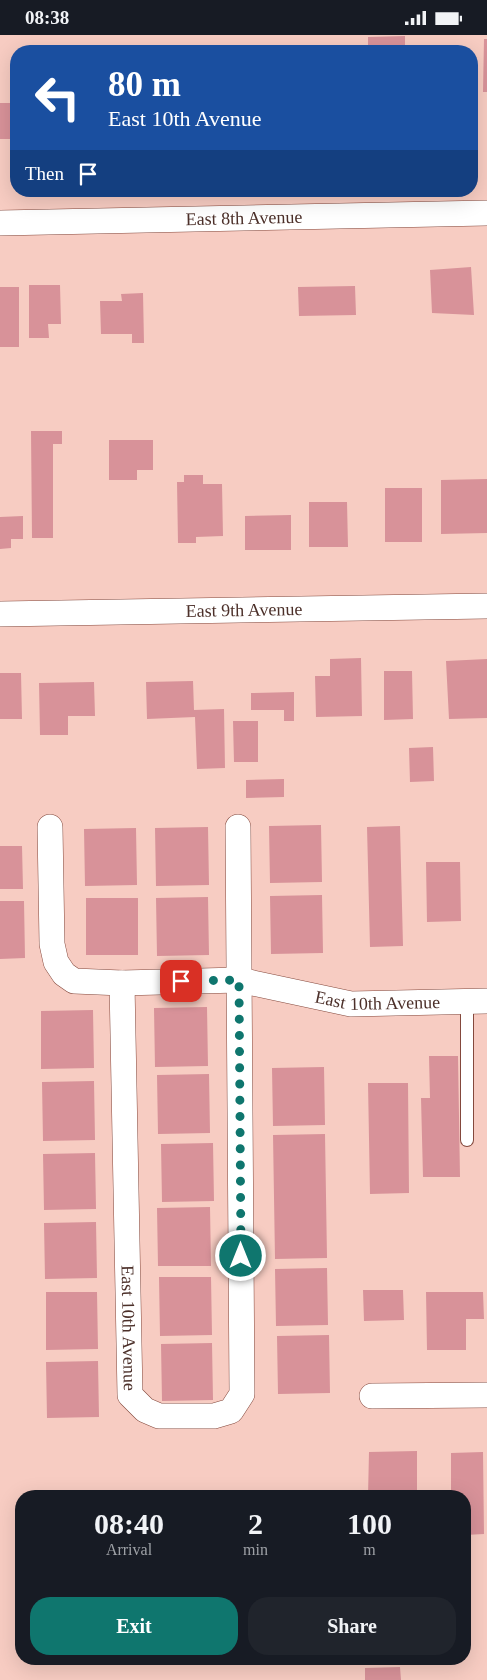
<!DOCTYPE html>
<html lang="en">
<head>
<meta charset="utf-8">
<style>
	:root { --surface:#171b24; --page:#20242c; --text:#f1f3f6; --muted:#9ea1a6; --accent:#0f766e }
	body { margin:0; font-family:"Times New Roman",serif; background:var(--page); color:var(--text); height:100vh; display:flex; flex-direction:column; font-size:19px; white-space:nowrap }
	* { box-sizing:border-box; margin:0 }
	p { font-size:16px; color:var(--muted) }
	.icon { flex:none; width:28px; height:28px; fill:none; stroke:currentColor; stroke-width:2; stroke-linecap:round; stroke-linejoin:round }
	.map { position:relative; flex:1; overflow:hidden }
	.panel { position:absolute; left:15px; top:1455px; width:456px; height:175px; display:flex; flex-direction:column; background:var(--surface); border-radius:20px; box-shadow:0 5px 20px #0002 }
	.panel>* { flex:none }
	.guide { position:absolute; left:10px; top:10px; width:468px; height:152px; border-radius:20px; box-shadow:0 5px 20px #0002; background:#1a4fa0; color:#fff; overflow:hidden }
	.pin { position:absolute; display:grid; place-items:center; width:42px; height:42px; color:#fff; margin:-21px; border-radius:10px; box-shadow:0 2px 8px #0006 }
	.me { position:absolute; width:55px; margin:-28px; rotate:0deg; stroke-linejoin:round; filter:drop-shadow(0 0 4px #0008) }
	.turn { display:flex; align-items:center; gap:18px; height:105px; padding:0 15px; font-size:22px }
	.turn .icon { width:65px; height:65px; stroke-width:2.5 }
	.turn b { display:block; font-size:35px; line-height:42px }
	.then { display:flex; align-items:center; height:48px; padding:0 15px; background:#0003; gap:10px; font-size:19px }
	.eta { display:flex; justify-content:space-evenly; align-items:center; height:85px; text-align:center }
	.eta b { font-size:30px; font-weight:700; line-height:35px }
	.primary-button { display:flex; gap:10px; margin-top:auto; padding:10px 15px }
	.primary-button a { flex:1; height:58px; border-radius:20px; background:var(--accent); color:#fff; font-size:20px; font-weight:700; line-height:58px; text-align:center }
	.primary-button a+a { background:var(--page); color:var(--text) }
	.status { display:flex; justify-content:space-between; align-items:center; height:35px; padding:0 25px; background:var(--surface); direction:ltr }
	.status svg { height:14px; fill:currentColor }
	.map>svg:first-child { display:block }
</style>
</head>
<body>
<div class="status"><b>08:38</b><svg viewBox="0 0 49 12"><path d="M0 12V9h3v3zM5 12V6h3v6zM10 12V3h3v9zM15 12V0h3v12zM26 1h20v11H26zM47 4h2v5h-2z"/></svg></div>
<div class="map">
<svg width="487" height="1645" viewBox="0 0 487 1645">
	<rect width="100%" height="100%" fill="#f7ccc2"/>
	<!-- building -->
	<path fill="#d89299" d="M405,1V16H368V2Z
		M484,4H487V57H483Z
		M0,68H16V104H0Z
		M471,232L474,280L432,278L430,235Z
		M29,250H60L61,289H48L49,303H29Z
		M355,251L356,280L299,281L298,252Z
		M0,252H19V312H0Z
		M143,258L144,308H132V299H101L100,266H122L121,259Z
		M31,396H62V409H53V503H32Z
		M109,405H153V435H137V445H109Z
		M184,440H203V449H222L223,501L196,502V508H178L177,447H184Z
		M487,444V498L441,499V445Z
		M385,453H422V507H385Z
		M309,467H347L348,512H309Z
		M291,480V515H245V481Z
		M23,481V504H11V513L0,514V482Z
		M361,623L362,681L316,682L315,641H330V624Z
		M487,624V683L449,684L446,626Z
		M384,636H412L413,684L384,685Z
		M0,638H21L22,684H0Z
		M193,646L194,675L224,674L225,733L197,734L195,682L147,684L146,647Z
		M94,647L95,681H68V700H40L39,648Z
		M294,657V686H284V675H251V658Z
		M233,686H258V727H234Z
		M433,712L434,746L410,747L409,713Z
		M284,744V762L246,763V745Z
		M321,790L322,847L270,848L269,791Z
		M400,791L403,911L370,912L367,792Z
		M208,792L209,850L156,851L155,793Z
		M136,793L137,850L85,851L84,794Z
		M0,811H22L23,854H0Z
		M426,827H460L461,886L427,887Z
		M322,860L323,918L271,919L270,861Z
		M208,862L209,920L157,921L156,863Z
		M86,863H138V920H86Z
		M0,866H24L25,923L0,924Z
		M207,972L208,1031L155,1032L154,973Z
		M93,975L94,1033L41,1034V976Z
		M429,1021H458L460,1142H423L421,1063H430Z
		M324,1032L325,1090L273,1091L272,1033Z
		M209,1039L210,1098L158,1099L157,1040Z
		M94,1046L95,1105L43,1106L42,1047Z
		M368,1048H408L409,1158L370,1159Z
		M325,1099L327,1223L275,1224L273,1100Z
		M213,1108L214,1166L162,1167L161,1109Z
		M95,1118L96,1174L44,1175L43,1119Z
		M210,1172L211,1231H158L157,1173Z
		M96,1187L97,1243L45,1244L44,1188Z
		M327,1233L328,1290L276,1291L275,1234Z
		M159,1242H211L212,1300L160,1301Z
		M363,1255H403L404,1285L364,1286Z
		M46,1257H97L98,1314L46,1315Z
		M426,1257H483L484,1284H466V1315H427Z
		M329,1300L330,1358L278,1359L277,1301Z
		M212,1308L213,1365L162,1366L161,1309Z
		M98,1326L99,1382L47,1383L46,1327Z
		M417,1416V1461H368L369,1417Z
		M483,1417L484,1499L465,1500V1461H451V1418Z
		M400,1632L401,1645H365V1633Z"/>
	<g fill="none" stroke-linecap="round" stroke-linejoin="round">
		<!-- lane casing -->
		<g stroke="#84483c" stroke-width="14">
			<path id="lane" d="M467,967V1105"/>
		</g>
		<!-- street casing -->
		<g stroke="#84483c" stroke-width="26">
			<g id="street">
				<path id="s1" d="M0,188L487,178"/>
				<path id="s2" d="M0,579L487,571"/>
				<path id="s3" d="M50,792L52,909L56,927L64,939L74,946L122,948L239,945L351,969L487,966"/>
				<path id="s4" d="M122,948L130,1360L145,1375L159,1381H214L231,1376L242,1359L238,792"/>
				<path d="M372,1361L487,1360"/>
			</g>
		</g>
		<!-- lane -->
		<use href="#lane" stroke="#fff" stroke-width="12"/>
		<!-- street -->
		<use href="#street" stroke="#fff" stroke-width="25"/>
	</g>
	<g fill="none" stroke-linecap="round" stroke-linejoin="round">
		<!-- route -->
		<path stroke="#0f766e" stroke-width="9" stroke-dasharray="0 16.2" d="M181,946L239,945L241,1221"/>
	</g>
	<g text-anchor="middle" stroke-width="5" stroke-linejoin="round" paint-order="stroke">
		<!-- street labels -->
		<g font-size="18" fill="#4c302a" stroke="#faddd6">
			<text dy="6" stroke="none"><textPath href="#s1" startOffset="244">East 8th Avenue</textPath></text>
			<text dy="6" stroke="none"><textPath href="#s2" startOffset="244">East 9th Avenue</textPath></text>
			<text dy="6" stroke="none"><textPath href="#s3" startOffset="468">East 10th Avenue</textPath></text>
			<text dy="6" stroke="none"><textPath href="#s4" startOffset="345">East 10th Avenue</textPath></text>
		</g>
	</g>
</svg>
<div class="pin" style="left:181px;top:946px;background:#d93025"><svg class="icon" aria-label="arrive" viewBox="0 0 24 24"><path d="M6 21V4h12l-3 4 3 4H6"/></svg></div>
<svg class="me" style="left:241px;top:1221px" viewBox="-20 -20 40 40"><circle r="17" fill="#0f766e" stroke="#fff" stroke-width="3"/><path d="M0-11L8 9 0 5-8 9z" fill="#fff"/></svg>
<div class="guide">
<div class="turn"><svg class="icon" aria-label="left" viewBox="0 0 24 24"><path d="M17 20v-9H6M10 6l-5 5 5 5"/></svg><div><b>80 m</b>East 10th Avenue</div></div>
<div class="then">Then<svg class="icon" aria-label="arrive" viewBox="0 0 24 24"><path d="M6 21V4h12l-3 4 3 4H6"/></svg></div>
</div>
<section class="panel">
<div class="eta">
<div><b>08:40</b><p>Arrival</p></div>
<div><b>2</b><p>min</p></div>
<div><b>100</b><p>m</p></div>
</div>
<div class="primary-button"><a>Exit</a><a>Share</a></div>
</section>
</div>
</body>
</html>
